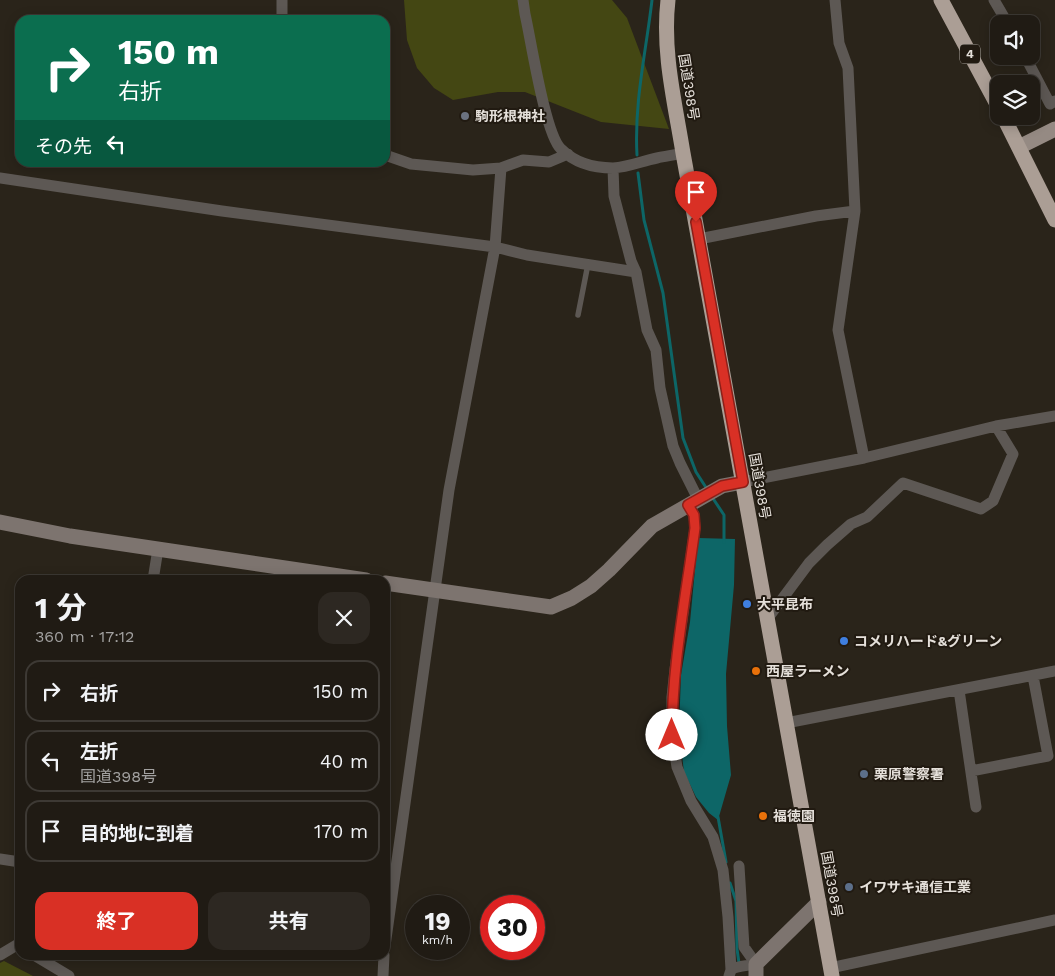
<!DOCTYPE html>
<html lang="ja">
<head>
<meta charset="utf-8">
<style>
	:root { --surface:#201b14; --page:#2d2822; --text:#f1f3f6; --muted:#a2a1a0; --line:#3d3934; --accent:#d93025 }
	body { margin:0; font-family:"Work Sans","Noto Sans JP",sans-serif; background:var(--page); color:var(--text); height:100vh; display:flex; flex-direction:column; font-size:19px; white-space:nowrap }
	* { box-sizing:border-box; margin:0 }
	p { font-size:16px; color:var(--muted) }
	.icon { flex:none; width:28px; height:28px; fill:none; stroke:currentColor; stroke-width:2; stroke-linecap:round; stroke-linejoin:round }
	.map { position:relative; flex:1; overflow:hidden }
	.details { position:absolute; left:15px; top:575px; width:375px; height:385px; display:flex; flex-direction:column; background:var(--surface); border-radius:15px; box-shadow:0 2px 12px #0003,0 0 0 1px var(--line) }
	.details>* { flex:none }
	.guide { position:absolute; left:15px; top:15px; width:375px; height:152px; border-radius:15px; box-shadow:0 2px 12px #0003,0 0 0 1px var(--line); background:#0b6e4f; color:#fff; overflow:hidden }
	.buttons { position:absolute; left:990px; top:15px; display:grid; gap:10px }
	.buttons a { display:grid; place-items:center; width:50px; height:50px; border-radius:10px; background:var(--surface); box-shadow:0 2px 12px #0003,0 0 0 1px var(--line); font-size:25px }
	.speed { position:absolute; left:405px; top:895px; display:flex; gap:10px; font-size:25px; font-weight:700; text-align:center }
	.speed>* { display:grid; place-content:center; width:65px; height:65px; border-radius:50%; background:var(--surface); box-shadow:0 2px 12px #0003,0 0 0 1px var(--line); line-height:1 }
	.speed small { font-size:12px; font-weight:400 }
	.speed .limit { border:8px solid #d22; background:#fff; color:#111 }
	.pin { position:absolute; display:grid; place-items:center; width:42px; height:42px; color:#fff; margin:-51px -21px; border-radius:50% 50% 50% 0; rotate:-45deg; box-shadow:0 0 5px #0007 }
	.pin .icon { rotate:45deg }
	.me { position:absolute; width:55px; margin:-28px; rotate:0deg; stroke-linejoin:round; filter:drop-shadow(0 0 4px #0008) }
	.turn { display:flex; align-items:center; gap:18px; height:105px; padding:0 20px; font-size:22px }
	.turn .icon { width:65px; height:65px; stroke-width:2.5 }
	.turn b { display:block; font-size:35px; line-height:42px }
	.then { display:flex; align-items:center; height:48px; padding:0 20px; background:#0003; gap:10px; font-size:19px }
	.round { display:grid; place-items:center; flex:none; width:52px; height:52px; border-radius:15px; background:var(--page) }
	.summary { display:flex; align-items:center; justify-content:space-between; height:85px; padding:0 20px }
	h1 { font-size:30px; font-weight:700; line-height:38px }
	.cta { display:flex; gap:10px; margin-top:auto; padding:10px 20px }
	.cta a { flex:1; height:58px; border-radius:15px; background:var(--accent); color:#fff; font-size:20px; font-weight:700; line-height:58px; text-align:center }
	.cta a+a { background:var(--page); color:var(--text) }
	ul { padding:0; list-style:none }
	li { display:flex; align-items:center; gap:15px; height:62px; margin:0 10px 8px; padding:0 10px; border:2px solid var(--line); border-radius:15px }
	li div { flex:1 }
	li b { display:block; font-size:19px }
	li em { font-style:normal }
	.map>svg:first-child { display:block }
</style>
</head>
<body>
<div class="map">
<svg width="1055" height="976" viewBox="0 0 1055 976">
	<rect width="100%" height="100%" fill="#2a241a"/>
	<!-- green -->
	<path fill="#444713" d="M404,0H612L627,18L669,129L601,122L525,92H498L453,100L434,88L417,68L407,40Z
		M4,961L33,976H0V963Z"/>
	<!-- water -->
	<path fill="#0d6667" d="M698,538L735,539L734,585L726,674L727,726L731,775L718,820L709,813L696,797L684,772L679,730L681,675L690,622Z"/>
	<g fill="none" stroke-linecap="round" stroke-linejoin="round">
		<!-- stream -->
		<path stroke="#0d6667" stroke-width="3" d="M637,155C634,102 646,52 652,0
			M638,173L644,220L663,293L683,438L696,472L707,489
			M712,497L724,515V542
			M718,817L726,862
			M730,883L736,901L737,949L739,963"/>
		<!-- lane -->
		<path stroke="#5d5854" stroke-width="5.5" d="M578,315L588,264"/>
		<!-- street -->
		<path stroke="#5d5854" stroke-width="11" d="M523,0L525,14C531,40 545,134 561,149C575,163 594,168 613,168C629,167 642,161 657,158C666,156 675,155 683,153
			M835,0L839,43L848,68L855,211L838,330L864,458
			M994,0L1008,24
			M282,20V0
			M1025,56L1050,104L1055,101
			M385,155L411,164L473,170L501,168L523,160L549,162L568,154
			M613,168L614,196L631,261L636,272L647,330L656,350L660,388L673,446L680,463L698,499
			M0,178L222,211L495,247L527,255L636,272
			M699,239L816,216L855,211
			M743,482L864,458L996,426L1055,416
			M688,505L694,515L695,528L675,669L672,697V735L677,767L691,801L713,837L723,870L728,917L731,970L729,976
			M153,580L158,549
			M768,618L809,563L827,545L851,524L867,517L903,483L981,509L993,501L1013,454L996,426
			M959,690L976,807
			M786,723L1055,671
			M971,771L1048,756L1033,676
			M0,859L20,862
			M385,946L449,490L495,247L501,168
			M0,955L20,943
			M34,955L69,976
			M830,968L1055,920
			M731,970C737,965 748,966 756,964L744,947L739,866
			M383,976L384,955"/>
		<!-- secondary -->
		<path stroke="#7d746f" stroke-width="15" d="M0,522L70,536L366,580
			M385,583L551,607L572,598L591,586L609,570L652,526L722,486L743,482
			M756,976V964L819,902"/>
		<!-- primary -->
		<path stroke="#958a83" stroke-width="15" d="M1019,147L1055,129"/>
		<!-- highway -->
		<path stroke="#ab9e95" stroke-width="15" d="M668,0C662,52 675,103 683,153L832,976
			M941,0L999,108
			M1003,116L1055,220"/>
	</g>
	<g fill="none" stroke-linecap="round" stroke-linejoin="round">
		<!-- route casing -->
		<g stroke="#8d1f18" stroke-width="12">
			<path id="route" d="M672,735C672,665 686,596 695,528L694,515L688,505L722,486L743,482L696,222"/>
		</g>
		<!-- route -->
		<use href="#route" stroke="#d93025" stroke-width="9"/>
	</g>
	<!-- markers -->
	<circle fill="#6b7280" stroke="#211a11" stroke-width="2" cx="465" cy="116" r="5"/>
	<g fill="#3f7fe0" stroke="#211a11" stroke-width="2">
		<circle cx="747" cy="604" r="5"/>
		<circle cx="844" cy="641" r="5"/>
	</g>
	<g fill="#e8710a" stroke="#211a11" stroke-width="2">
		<circle cx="756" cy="671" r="5"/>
		<circle cx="763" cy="816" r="5"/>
	</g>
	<g fill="#5c6f8a" stroke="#211a11" stroke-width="2">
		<circle cx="864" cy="774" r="5"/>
		<circle cx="849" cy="887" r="5"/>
	</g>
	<g text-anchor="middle" stroke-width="4" stroke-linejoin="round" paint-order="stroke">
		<!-- shield labels -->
		<rect fill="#211a11" stroke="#aaa59e" stroke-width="1" x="960" y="44.5" width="20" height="19" rx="4"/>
		<g font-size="12" font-weight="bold" fill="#e5e0da">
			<text x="970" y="58">4</text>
		</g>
		<!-- street labels -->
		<g font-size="14" fill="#e5e0da" stroke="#211a11">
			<text transform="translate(689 87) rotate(81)" y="5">国道398号</text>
			<text transform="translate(760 486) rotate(80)" y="5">国道398号</text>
			<text transform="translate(832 884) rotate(80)" y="5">国道398号</text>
		</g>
		<!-- poi labels -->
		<g font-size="14" font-weight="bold" fill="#e5e0da" stroke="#211a11" text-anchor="start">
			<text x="475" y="121">駒形根神社</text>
			<text x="757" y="609">大平昆布</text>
			<text x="854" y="646">コメリハード&amp;グリーン</text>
			<text x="766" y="676">西屋ラーメン</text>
			<text x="874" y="779">栗原警察署</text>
			<text x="773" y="821">福徳園</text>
			<text x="859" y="892">イワサキ通信工業</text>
		</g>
	</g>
</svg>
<div class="buttons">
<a><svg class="icon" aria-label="sound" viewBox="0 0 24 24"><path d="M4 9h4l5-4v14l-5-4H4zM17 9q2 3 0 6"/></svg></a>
<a><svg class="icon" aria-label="layers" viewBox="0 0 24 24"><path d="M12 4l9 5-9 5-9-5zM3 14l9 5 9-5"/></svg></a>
</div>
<div class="speed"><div>19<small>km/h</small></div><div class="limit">30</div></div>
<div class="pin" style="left:696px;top:222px;background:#d93025"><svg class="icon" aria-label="arrive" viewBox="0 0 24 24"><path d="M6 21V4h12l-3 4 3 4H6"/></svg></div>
<svg class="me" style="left:672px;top:735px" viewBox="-20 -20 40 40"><circle r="19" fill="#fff"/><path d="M0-13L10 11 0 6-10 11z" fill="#d93025"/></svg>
<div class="guide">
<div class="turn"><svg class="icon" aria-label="right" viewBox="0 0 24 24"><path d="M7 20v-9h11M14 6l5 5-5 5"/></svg><div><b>150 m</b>右折</div></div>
<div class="then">その先<svg class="icon" aria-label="left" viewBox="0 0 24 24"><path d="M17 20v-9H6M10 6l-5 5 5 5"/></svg></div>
</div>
<section class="details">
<div class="summary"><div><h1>1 分</h1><p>360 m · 17:12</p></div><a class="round"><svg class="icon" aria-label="close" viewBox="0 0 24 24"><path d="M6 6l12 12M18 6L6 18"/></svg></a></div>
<ul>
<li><svg class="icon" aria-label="right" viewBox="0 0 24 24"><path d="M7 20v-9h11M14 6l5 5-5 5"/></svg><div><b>右折</b></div><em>150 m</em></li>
<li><svg class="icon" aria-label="left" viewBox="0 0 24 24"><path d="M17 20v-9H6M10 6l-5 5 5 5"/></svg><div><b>左折</b><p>国道398号</p></div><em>40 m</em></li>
<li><svg class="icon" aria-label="arrive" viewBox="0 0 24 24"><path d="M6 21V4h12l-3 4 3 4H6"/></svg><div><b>目的地に到着</b></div><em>170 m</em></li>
</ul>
<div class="cta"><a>終了</a><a>共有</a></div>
</section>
</div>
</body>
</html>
